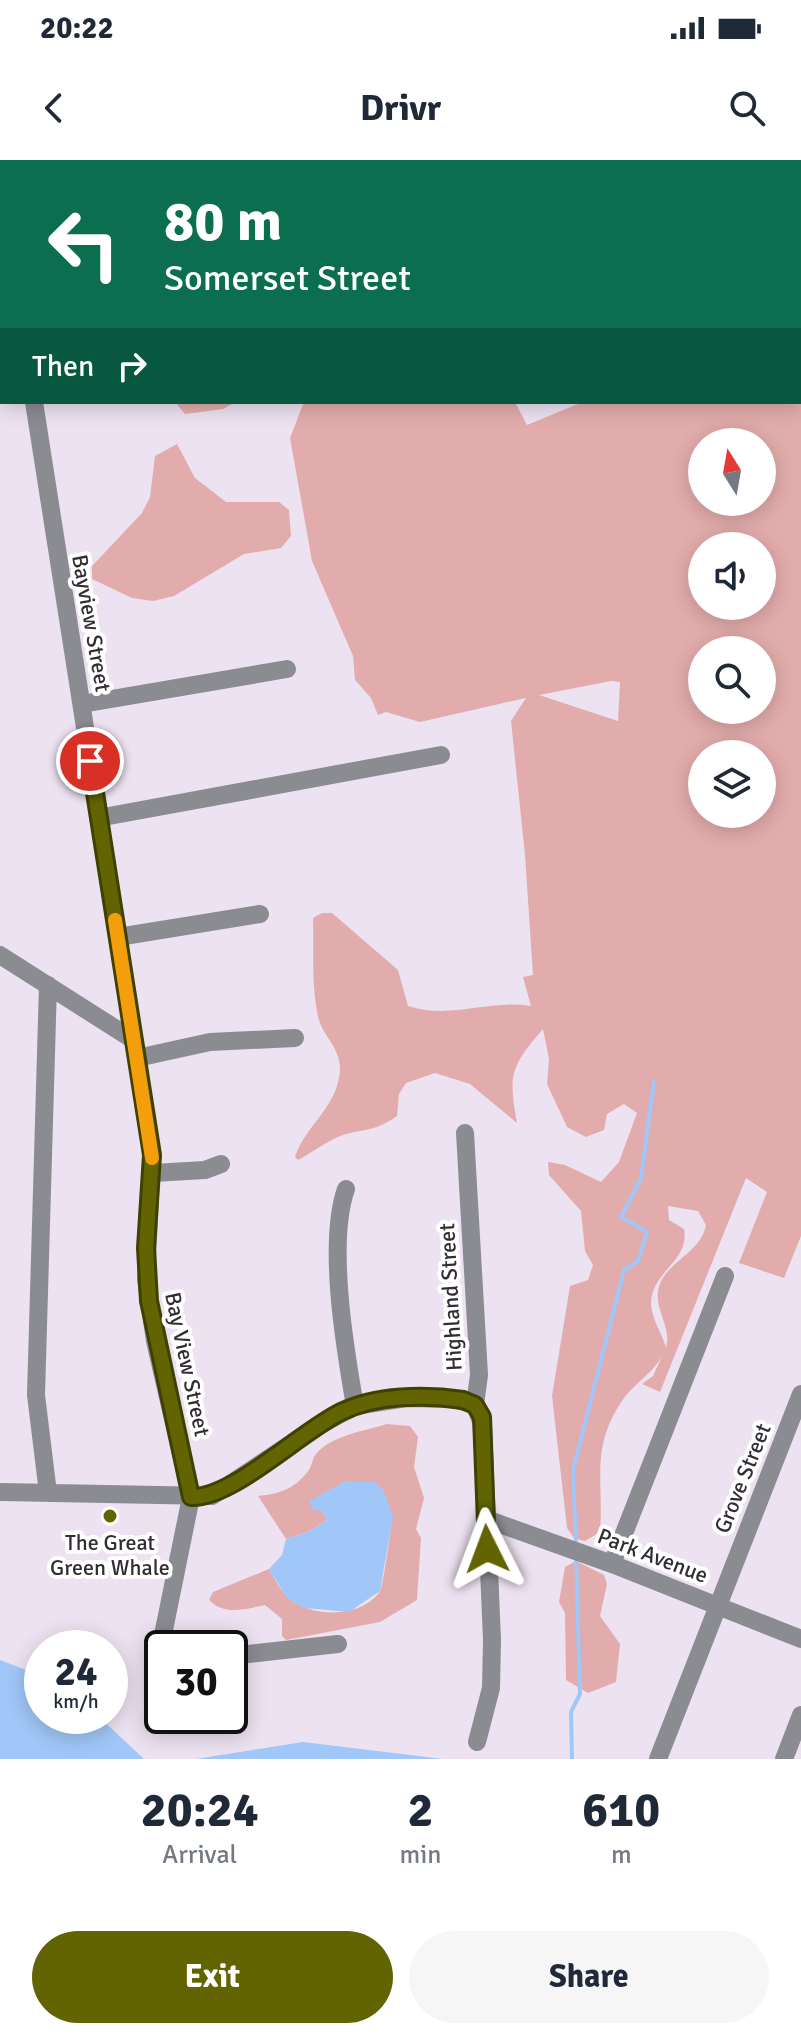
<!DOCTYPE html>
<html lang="en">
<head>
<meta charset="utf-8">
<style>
	:root { --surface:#fff; --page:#f6f6f7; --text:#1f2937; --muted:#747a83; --accent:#616400 }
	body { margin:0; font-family:Signika,sans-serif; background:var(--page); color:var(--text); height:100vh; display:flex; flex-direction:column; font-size:30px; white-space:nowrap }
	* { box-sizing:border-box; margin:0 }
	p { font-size:26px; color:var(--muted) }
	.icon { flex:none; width:44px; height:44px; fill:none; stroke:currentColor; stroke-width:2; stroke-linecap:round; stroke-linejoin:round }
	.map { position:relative; height:1599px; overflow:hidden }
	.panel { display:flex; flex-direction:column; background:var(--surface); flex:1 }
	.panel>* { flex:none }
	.guide { position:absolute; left:0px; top:0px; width:802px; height:244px; box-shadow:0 4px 20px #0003; background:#0b6e4f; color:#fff; overflow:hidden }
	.needle { width:52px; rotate:349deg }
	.buttons { position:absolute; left:688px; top:268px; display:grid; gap:16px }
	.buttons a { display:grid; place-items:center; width:88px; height:88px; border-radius:50%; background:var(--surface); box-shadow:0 4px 20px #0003; font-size:40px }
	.speed { position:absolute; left:24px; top:1470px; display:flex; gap:16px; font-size:40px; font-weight:700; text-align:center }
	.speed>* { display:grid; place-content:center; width:104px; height:104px; border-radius:50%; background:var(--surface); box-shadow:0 4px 20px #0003; line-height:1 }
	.speed small { font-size:20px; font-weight:400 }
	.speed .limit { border:4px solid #111; border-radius:12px; background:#fff; color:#111 }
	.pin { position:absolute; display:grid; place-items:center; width:68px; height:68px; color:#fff; margin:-34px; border:4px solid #fff; border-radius:50%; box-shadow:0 2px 8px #0007 }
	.me { position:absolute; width:88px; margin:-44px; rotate:357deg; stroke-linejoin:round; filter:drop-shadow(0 0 6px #0008) }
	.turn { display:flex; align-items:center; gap:28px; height:168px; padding:0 32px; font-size:36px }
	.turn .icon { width:104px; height:104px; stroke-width:2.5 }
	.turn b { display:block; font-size:56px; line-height:68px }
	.then { display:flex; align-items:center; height:76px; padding:0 32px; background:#0003; gap:16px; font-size:30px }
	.eta { display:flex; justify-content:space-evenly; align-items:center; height:136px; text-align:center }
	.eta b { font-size:48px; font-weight:700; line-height:56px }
	.primary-button { display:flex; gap:16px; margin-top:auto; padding:16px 32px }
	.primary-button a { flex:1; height:92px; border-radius:48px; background:var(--accent); color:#fff; font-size:32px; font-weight:700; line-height:92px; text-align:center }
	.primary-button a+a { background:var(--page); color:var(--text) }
	.status { display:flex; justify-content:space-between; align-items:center; height:56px; padding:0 40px; background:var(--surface); direction:ltr }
	.status svg { height:22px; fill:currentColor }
	header { display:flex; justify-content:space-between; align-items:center; height:104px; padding:0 32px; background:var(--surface); font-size:36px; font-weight:700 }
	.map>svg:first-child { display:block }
</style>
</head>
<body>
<div class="status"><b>20:22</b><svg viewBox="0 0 49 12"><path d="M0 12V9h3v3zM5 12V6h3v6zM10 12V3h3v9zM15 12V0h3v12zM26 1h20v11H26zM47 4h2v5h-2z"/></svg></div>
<header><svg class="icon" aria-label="back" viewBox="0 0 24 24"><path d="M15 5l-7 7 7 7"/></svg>Drivr<svg class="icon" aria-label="search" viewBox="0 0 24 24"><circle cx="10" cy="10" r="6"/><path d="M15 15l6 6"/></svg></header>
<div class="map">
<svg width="801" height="1599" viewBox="0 0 801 1599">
	<rect width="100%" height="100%" fill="#ede2f1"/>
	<!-- green -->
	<path fill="#e3acac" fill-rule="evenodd" d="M801,66V1076L784,1118L739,1103L767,1032L746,1018L660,1232L642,1224L653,1216L663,1194C654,1213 634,1223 622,1241C590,1288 604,1321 600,1372L585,1381L574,1378L567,1368L552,1236L570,1126L588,1120L593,1105L585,1091L581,1051L549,1015L548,1002L565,1005L601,1022L619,1002L637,953L624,944L607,954L604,970L586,977L567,967L547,924L549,899L543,869C511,906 508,914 517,963L470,924L435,913L406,923L399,934L397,956C374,972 367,968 343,975C328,980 312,993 298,1000L295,997C305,967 333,950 339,918C345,889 322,878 318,856C311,825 314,789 313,758L322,753H332L398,810L408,846C450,860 489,839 531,846L523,817L533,815L525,695L511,561L526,538L420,562L386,552L378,555L371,538L355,520L353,496L312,401L290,278L304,242H515L527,265L583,242H800ZM702,282H762V342H702ZM702,386H762V446H702ZM702,490H762V550H702ZM611,521L620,522L618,561L539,535ZM702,594H762V654H702ZM668,1046L698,1051L706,1065C701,1094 662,1103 658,1131C655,1150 672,1169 666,1187C662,1174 651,1157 651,1143C652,1111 690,1101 684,1069L669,1060Z
		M175,242H236L223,249L185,254Z
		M177,284L195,318L226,342H279L289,350L291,376L281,388L244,394L174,436L153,441L132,438L92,419V406L142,353L150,337L155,296Z
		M387,1264L410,1266L418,1277L414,1307L424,1338L416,1369L421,1378L417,1440L380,1462L286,1480L282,1476V1459L265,1445C245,1449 224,1456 209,1440L213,1432L269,1409C275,1419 281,1432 290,1439C313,1458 362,1458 380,1431C383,1427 391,1368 392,1359C393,1350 384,1340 383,1330L346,1321L332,1329L322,1351L327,1360L308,1372L286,1379L258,1336C279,1334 295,1329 308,1311C312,1306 312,1299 316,1294C332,1275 365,1271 387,1264Z
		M576,1401L604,1415L607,1424L600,1456L620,1484L616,1522L588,1533L566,1520L565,1453L559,1442L565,1407Z"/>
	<!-- water -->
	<path fill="#a0c7f8" d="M346,1321L374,1322L383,1330L393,1356L380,1431L349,1452L304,1448L287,1438L269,1409L282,1395L286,1379L308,1372L327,1360L322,1351L313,1350L309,1341Z
		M0,1500L42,1516V1556H98L144,1599H0Z
		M303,1582L443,1599H196Z"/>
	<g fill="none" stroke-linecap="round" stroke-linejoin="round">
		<!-- stream -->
		<path stroke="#a0c7f8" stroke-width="4" d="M576,1383L573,1310L624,1110L638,1101L647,1072L621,1057L641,1018L654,921
			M572,1599L571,1552L580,1534L576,1396"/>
		<!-- minor -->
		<path stroke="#8b8b92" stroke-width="18" d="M735,0V2
			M0,24L2,35
			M800,51L801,50
			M34,242L152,995L146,1120L155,1181L191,1337L164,1470L168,1488
			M82,544L287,509
			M98,658L441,595
			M118,777L260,754
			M0,795L135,881
			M48,825L36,1235L48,1333
			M137,898L210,882L295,878
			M465,973L479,1215L475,1245L483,1267L492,1480L491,1528L477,1582
			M153,1013L205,1010L221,1004
			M346,1029C327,1083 345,1189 355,1246
			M0,1332L212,1336L313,1269L355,1246L406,1238L454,1239L475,1245
			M486,1359L612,1404L801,1479
			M612,1404L725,1116
			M230,1496L338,1484
			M658,1599L801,1234
			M784,1599L801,1555"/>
	</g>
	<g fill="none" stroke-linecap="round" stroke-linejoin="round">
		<!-- route casing -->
		<g stroke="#3f4100" stroke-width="20">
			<path id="route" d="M90,601L152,995L146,1088L149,1141L191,1337C232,1339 300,1272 341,1252C376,1235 425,1234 463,1240L475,1245L482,1257L487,1389"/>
		</g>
		<!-- route -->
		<use href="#route" stroke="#616400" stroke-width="14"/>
		<!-- slow -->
		<path stroke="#f59e0b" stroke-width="14" d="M115,760L152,998"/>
	</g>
	<!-- markers -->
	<circle fill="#616400" stroke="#fff" stroke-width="3" cx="110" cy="1356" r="8"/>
	<g text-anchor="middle" stroke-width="8" stroke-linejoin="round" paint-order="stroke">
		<!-- street labels -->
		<g font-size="22" fill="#312d33" stroke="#fff">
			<text transform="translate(92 463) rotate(80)" y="8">Bayview Street</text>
			<text transform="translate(450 1137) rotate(-93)" y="8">Highland Street</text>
			<text transform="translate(188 1204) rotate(78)" y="8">Bay View Street</text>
			<text transform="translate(742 1318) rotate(-68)" y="8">Grove Street</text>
			<text transform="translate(653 1395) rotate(21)" y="8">Park Avenue</text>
		</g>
		<!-- poi labels -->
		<g font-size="22" fill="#312d33" stroke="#fff">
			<text x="110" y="1390">The Great<tspan x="110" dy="25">Green Whale</tspan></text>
		</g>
	</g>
</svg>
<div class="buttons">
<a><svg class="needle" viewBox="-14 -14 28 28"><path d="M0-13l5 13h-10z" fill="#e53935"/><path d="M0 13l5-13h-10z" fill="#747a83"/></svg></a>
<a><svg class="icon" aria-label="sound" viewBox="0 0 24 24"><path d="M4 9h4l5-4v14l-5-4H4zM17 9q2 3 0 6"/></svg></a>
<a><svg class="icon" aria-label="search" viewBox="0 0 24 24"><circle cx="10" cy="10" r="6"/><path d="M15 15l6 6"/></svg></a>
<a><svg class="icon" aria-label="layers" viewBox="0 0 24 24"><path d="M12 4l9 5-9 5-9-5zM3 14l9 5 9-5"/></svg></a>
</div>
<div class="speed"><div>24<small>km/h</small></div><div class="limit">30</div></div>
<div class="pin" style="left:90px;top:601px;background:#d93025"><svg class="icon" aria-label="arrive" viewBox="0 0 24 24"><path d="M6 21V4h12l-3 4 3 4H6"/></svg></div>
<svg class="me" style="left:487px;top:1389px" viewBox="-20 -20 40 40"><path d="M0-17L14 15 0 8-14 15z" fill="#616400" stroke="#fff" stroke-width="4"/></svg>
<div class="guide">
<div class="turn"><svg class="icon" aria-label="left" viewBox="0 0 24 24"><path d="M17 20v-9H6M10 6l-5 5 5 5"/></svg><div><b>80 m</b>Somerset Street</div></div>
<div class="then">Then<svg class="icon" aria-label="right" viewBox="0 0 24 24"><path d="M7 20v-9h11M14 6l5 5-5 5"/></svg></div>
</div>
</div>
<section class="panel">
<div class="eta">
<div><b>20:24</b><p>Arrival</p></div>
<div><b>2</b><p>min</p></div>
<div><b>610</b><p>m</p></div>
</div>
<div class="primary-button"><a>Exit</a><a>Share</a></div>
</section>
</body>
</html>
